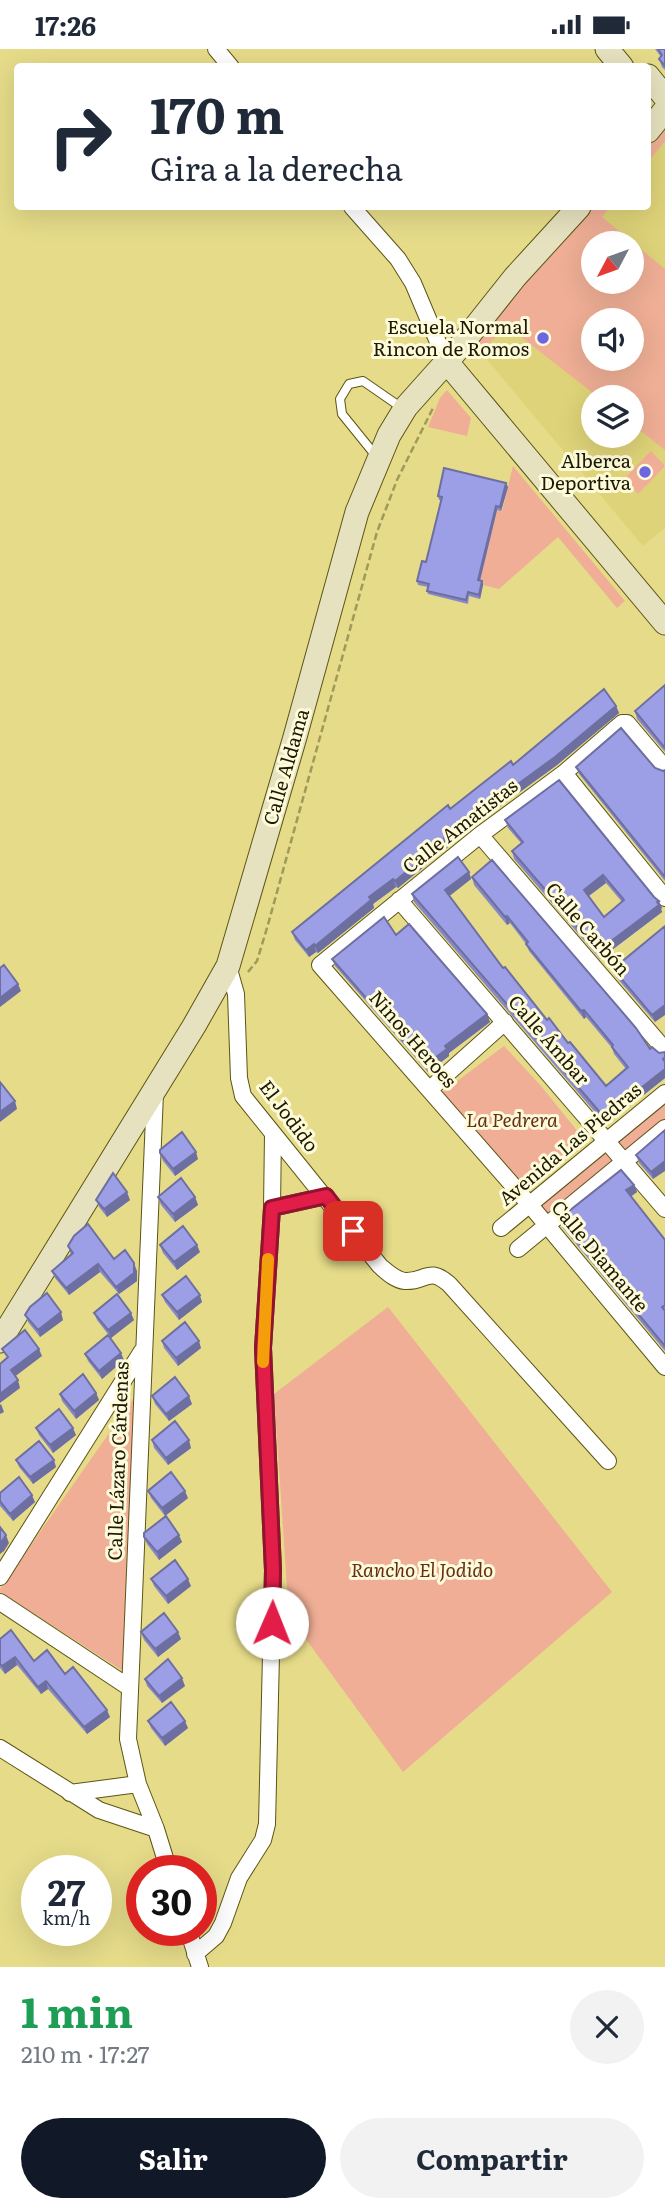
<!DOCTYPE html>
<html lang="es">
<head>
<meta charset="utf-8">
<style>
	:root { --surface:#fff; --page:#f2f2f3; --text:#1f2937; --muted:#747a83; --accent:#111827 }
	body { margin:0; font-family:Literata,serif; background:var(--page); color:var(--text); height:100vh; display:flex; flex-direction:column; font-size:26px; white-space:nowrap }
	* { box-sizing:border-box; margin:0 }
	p { font-size:23px; color:var(--muted) }
	.icon { flex:none; width:38px; height:38px; fill:none; stroke:currentColor; stroke-width:2; stroke-linecap:round; stroke-linejoin:round }
	.map { position:relative; height:1918px; overflow:hidden }
	.side { display:flex; flex-direction:column; background:var(--surface); flex:1 }
	.side>* { flex:none }
	.banner { position:absolute; left:14px; top:14px; width:637px; height:147px; border-radius:7px; box-shadow:0 7px 28px #0002; background:#fff; color:var(--text); overflow:hidden }
	.needle { width:46px; rotate:229deg }
	.fabs { position:absolute; left:581px; top:182px; display:grid; gap:14px }
	.fabs a { display:grid; place-items:center; width:63px; height:63px; border-radius:50%; background:var(--surface); box-shadow:0 7px 28px #0002; font-size:35px }
	.speed { position:absolute; left:21px; top:1806px; display:flex; gap:14px; font-size:35px; font-weight:700; text-align:center }
	.speed>* { display:grid; place-content:center; width:91px; height:91px; border-radius:50%; background:var(--surface); box-shadow:0 7px 28px #0002; line-height:1 }
	.speed small { font-size:18px; font-weight:400 }
	.speed .limit { border:10px solid #d22; background:#fff; color:#111 }
	.pin { position:absolute; display:grid; place-items:center; width:60px; height:60px; color:#fff; margin:-30px; border-radius:14px; box-shadow:0 4px 10px #0006 }
	.me { position:absolute; width:77px; margin:-38px; rotate:1deg; stroke-linejoin:round; filter:drop-shadow(0 0 5px #0008) }
	.turn { display:flex; align-items:center; gap:24px; height:147px; padding:0 21px; font-size:32px }
	.turn .icon { width:91px; height:91px; stroke-width:2.5 }
	.turn b { display:block; font-size:49px; line-height:60px }
	.round { display:grid; place-items:center; flex:none; width:74px; height:74px; border-radius:37px; background:var(--page) }
	.headline { display:flex; align-items:center; justify-content:space-between; height:119px; padding:0 21px }
	h1 { font-size:42px; font-weight:700; line-height:52px; color:#1e9e55 }
	.cta { display:flex; gap:14px; margin-top:auto; padding:14px 21px }
	.cta a { flex:1; height:80px; border-radius:42px; background:var(--accent); color:#fff; font-size:28px; font-weight:700; line-height:80px; text-align:center }
	.cta a+a { background:var(--page); color:var(--text) }
	.status { display:flex; justify-content:space-between; align-items:center; height:49px; padding:0 35px; background:var(--surface); direction:ltr }
	.status svg { height:19px; fill:currentColor }
	.map>svg:first-child { display:block }
</style>
</head>
<body>
<div class="status"><b>17:26</b><svg viewBox="0 0 49 12"><path d="M0 12V9h3v3zM5 12V6h3v6zM10 12V3h3v9zM15 12V0h3v12zM26 1h20v11H26zM47 4h2v5h-2z"/></svg></div>
<div class="map">
<svg width="665" height="1918" viewBox="0 0 665 1918">
	<rect width="100%" height="100%" fill="#e5db89"/>
	<!-- built -->
	<path fill="#ded378" fill-rule="evenodd" d="M665,91V479L643,497L480,302L507,277L610,158H648V112ZM593,194H632V233H593ZM593,271H632V310H593ZM593,348H632V387H593Z"/>
	<!-- green -->
	<path fill="#efae95" fill-rule="evenodd" d="M665,64V92L648,113V84Z
		M584,158H610L602,168L665,220V401L632,375V348H598L507,277L472,311L461,302ZM593,194H632V233H593ZM593,271H632V310H593Z
		M447,341L471,369L467,387L428,378L440,349Z
		M651,402L665,417L638,445L624,430Z
		M513,417L625,552L617,559L558,488L499,540L479,535L497,461L502,462Z
		M504,997L541,1037L587,1094L519,1148L436,1048Z
		M665,1051V1070L542,1175L531,1162Z
		M388,1258L612,1543L403,1723L289,1567L274,1345Z
		M138,1343L123,1622L0,1543V1540Z"/>
	<g fill="none" stroke-linecap="round" stroke-linejoin="round">
		<!-- service casing -->
		<g stroke="#5c5514" stroke-width="10">
			<path id="service" d="M376,407L342,365L340,350L349,335L363,332L402,359"/>
		</g>
		<!-- minor casing -->
		<g stroke="#5c5514" stroke-width="18">
			<path id="minor" d="M216,0L231,18
				M352,158L398,210L413,234L446,312
				M665,719L627,674H622L564,724L480,786L320,916L530,1156L665,1318
				M564,724L665,849
				M480,786L665,1001
				M399,851L665,1160
				M228,917L236,945L239,1029L243,1047L380,1217C387,1223 395,1231 405,1232C426,1233 428,1217 449,1235L608,1412
				M430,1040L505,973
				M155,1044L128,1690L138,1735L156,1780L169,1822
				M272,1159L326,1147
				M501,1179L665,1044
				M518,1200L665,1079
				M0,1528L142,1302
				M0,1553L130,1639
				M0,1699L99,1761L156,1780
				M70,1744L138,1735
				M188,1881L200,1918
				M195,1905L216,1887L223,1874L239,1829L263,1791L267,1775L273,1521L263,1299L272,1159L273,1085"/>
		</g>
		<!-- secondary casing -->
		<g stroke="#5c5514" stroke-width="25">
			<path id="secondary" d="M607,0L622,18
				M648,27L665,48
				M648,82L665,61
				M446,312L665,574
				M0,1292L194,977L228,917L295,688L357,463L389,386L406,358L457,301L515,228L579,158"/>
		</g>
		<!-- path -->
		<path stroke="#a1995b" stroke-width="2.5" stroke-dasharray="7 3.5" stroke-linecap="butt" d="M248,923L257,912L267,879L377,483L397,431L434,357"/>
		<!-- service -->
		<use href="#service" stroke="#fff" stroke-width="8"/>
		<!-- minor -->
		<use href="#minor" stroke="#fff" stroke-width="16"/>
		<!-- secondary -->
		<use href="#secondary" stroke="#e6e2bf" stroke-width="23"/>
	</g>
	<!-- wall -->
	<path fill="#8789c6" fill-rule="evenodd" d="M655,0H665V21L662,18L659,10L661,8Z
		M508,438L501,462L497,461L480,532H482L483,536L480,550L469,547L468,555L428,545L427,542L428,538L418,536L417,532L426,513L441,451H439L438,447Z
		M665,636V703L637,670L635,662Z
		M616,657L619,664L557,716L447,796L448,798L398,839L396,838L373,855L374,859L318,904L316,903L309,908L295,891L292,883L450,760L513,716Z
		M576,718L655,719L663,722L665,721V832L579,725Z
		M505,771L662,859L661,860L662,863L600,910L514,810L512,802L521,794L508,779ZM606,834L622,853L604,868L589,847Z
		M469,823L471,830L449,847L503,919L547,971L606,1037L626,1020L614,1005L612,999L586,968L584,970L529,902L526,895L510,874L507,876L474,836L472,828L650,1000L659,1004L665,1003V1029L606,1076L414,853L412,845Z
		M665,877L655,973L616,928L613,920Z
		M396,886L490,973L449,1004V1007L428,1023L335,917L332,910Z
		M665,1081L653,1130L639,1114L636,1106Z
		M160,1104L198,1110L175,1127L163,1112Z
		M634,1136L637,1143L631,1147L665,1191V1302L562,1178L559,1170Z
		M158,1148H195L198,1156L175,1173L161,1156Z
		M96,1151H130L107,1168L99,1158Z
		M160,1196L200,1203L177,1221L163,1204Z
		M68,1197L114,1210L137,1222V1232L119,1245L100,1223L69,1246L55,1229L52,1222L71,1206Z
		M162,1246L202,1253L179,1271L165,1253Z
		M94,1264L134,1271L111,1289L97,1271Z
		M25,1266L63,1271L40,1288L28,1273Z
		M162,1292L201,1299L178,1317L164,1299Z
		M85,1305L124,1311L102,1330L88,1312Z
		M96,1344L99,1351L76,1370L62,1352L60,1345Z
		M152,1347L192,1355L169,1372L155,1355Z
		M36,1379L76,1386L53,1404L39,1386Z
		M152,1391L191,1399L168,1416L154,1399Z
		M16,1411L56,1418L33,1435L19,1418Z
		M148,1442L188,1449L165,1467L151,1449Z
		M0,1444L35,1453L13,1472L0,1457Z
		M144,1488L182,1493L159,1511L147,1495Z
		M151,1530L191,1537L168,1555L154,1537Z
		M141,1583L181,1590L158,1608L144,1591Z
		M0,1590L34,1612L65,1625L110,1668L87,1685L48,1640L41,1645L17,1616L5,1625L0,1619Z
		M145,1630L185,1637L162,1654L147,1637Z
		M148,1672L188,1679L165,1697L151,1679Z"/>
	<!-- shaded-wall -->
	<path fill="#6e6fa1" d="M506,434L508,438L501,462L500,458Z
		M496,457L497,461L479,535L478,531Z
		M482,532L483,536L480,550L479,546Z
		M616,657L619,664L557,716L447,796L448,798L398,839L395,832L444,789Z
		M469,823L471,830L447,849L445,841Z
		M603,826L606,834L587,848L584,841Z
		M393,830L396,838L373,855L374,859L318,904L315,897L369,848Z
		M659,852L662,859L661,860L662,863L600,910L598,902Z
		M507,867L510,874L507,876L505,868Z
		M314,895L316,903L309,908L306,901Z
		M18,935L21,942L0,958V949Z
		M665,956V966L655,973L652,966Z
		M584,961L586,968L584,970L581,962Z
		M487,965L490,973L449,1004V1007L428,1023L425,1016L445,997Z
		M665,1020V1029L606,1076L604,1068Z
		M15,1052L17,1060L0,1073V1063Z
		M196,1103L198,1110L175,1127L173,1120Z
		M665,1112V1122L653,1130L651,1123Z
		M634,1136L637,1143L629,1149L626,1141Z
		M127,1143L130,1151L107,1168L104,1160Z
		M195,1148L198,1156L175,1173L173,1165Z
		M197,1196L200,1203L177,1221L174,1213Z
		M134,1214L137,1222V1232L119,1245L116,1238Z
		M98,1215L100,1223L69,1246L66,1239Z
		M200,1246L202,1253L179,1271L177,1263Z
		M61,1263L63,1271L40,1288L38,1281Z
		M131,1264L134,1271L111,1289L108,1281Z
		M199,1292L201,1299L178,1317L176,1309Z
		M39,1300L42,1307L13,1329L11,1321Z
		M121,1304L124,1311L102,1330L99,1322Z
		M18,1331L20,1339L0,1354V1345Z
		M96,1344L99,1351L76,1370L74,1362Z
		M189,1347L192,1355L169,1372L166,1365Z
		M1,1355L4,1363L0,1365V1356Z
		M73,1379L76,1386L53,1404L50,1396Z
		M189,1391L191,1399L168,1416L166,1409Z
		M54,1411L56,1418L33,1435L30,1428Z
		M185,1442L188,1449L165,1467L162,1459Z
		M32,1446L35,1453L13,1472L10,1465Z
		M6,1486L9,1494L4,1502L0,1505V1495Z
		M179,1486L182,1493L159,1511L157,1503Z
		M188,1530L191,1537L168,1555L166,1547Z
		M178,1583L181,1590L158,1608L155,1600Z
		M15,1608L17,1616L5,1625L2,1617Z
		M182,1629L185,1637L162,1654L159,1647Z
		M46,1632L48,1640L41,1645L38,1638Z
		M107,1661L110,1668L87,1685L84,1678Z
		M185,1672L188,1679L165,1697L162,1689Z"/>
	<!-- building -->
	<path fill="#9d9fe6" stroke="#6e6fa1" stroke-width="2" fill-rule="evenodd" d="M658,0H665V17L659,10L662,6Z
		M444,419L506,434L500,458L496,457L478,531L482,532L479,546L468,543L466,551L427,542L429,535L417,532L422,512L426,513L442,448L438,447Z
		M665,636V699L635,662Z
		M604,640L616,657L555,708L444,789L445,791L395,832L393,830L369,848L371,851L315,897L314,895L306,901L292,883L448,756L450,760L511,712L513,716Z
		M621,679L655,719L663,722L665,721V828L576,718Z
		M559,731L654,848L659,852L657,853L659,856L598,902L512,802L523,793L505,771ZM603,826L624,851L604,868L584,841Z
		M458,808L469,823L445,841L503,919L505,918L547,971L549,969L568,994L570,993L606,1037L628,1018L612,998L613,996L584,961L581,962L526,895L528,893L507,867L505,868L472,828L492,811L636,979L650,1000L652,998L659,1004L665,1003V1008L663,1010L665,1013V1020L604,1068L412,845Z
		M384,868L396,886L409,875L487,965L445,997L447,1000L425,1016L332,910Z
		M665,877V956L652,966L613,920Z
		M4,916L18,935L0,949V919Z
		M0,1033L15,1052L0,1063Z
		M665,1081V1112L651,1123L636,1106Z
		M182,1083L196,1103L173,1120L160,1104V1101Z
		M621,1121L634,1136L626,1141L665,1191V1256L662,1258L665,1262V1297L559,1170Z
		M113,1124L127,1143L104,1160L96,1151Z
		M181,1129L195,1148L173,1165L158,1148Z
		M88,1175L114,1210L125,1201L134,1214V1224L116,1238L98,1215L66,1239L52,1222L73,1204L68,1197L74,1187Z
		M183,1177L197,1196L174,1213L160,1196Z
		M186,1227L200,1246L177,1263L162,1246Z
		M47,1244L61,1263L38,1281L25,1266L30,1258Z
		M117,1245L131,1264L108,1281L94,1264Z
		M185,1273L199,1292L176,1309L162,1292Z
		M25,1281L39,1300L11,1321L18,1331L0,1345V1315L8,1308L2,1300Z
		M108,1286L121,1304L99,1322L85,1305Z
		M83,1325L96,1344L74,1362L60,1345Z
		M175,1328L189,1347L166,1365L152,1347Z
		M59,1360L73,1379L50,1396L36,1379Z
		M175,1372L189,1391L166,1409L152,1391Z
		M39,1392L54,1411L30,1428L16,1411Z
		M171,1423L185,1442L162,1459L148,1442Z
		M19,1428L32,1446L10,1465L0,1452V1444Z
		M166,1467L179,1486L157,1503L144,1488V1484Z
		M0,1478L6,1486L0,1495Z
		M175,1511L188,1530L166,1547L151,1530Z
		M164,1564L178,1583L155,1600L141,1583Z
		M11,1581L34,1612L47,1601L65,1625L73,1618L107,1661L84,1678L46,1632L38,1638L15,1608L2,1617L0,1615V1590Z
		M168,1610L182,1629L159,1647L145,1630Z
		M171,1653L185,1672L162,1689L148,1672Z"/>
	<g fill="none" stroke-linecap="round" stroke-linejoin="round">
		<!-- route casing -->
		<g stroke="#92132f" stroke-width="18">
			<path id="route" d="M272,1574L273,1521L263,1299L272,1159L326,1147L353,1182"/>
		</g>
		<!-- route -->
		<use href="#route" stroke="#e11d48" stroke-width="12"/>
		<!-- slow -->
		<path stroke="#f59e0b" stroke-width="12" d="M263,1313L268,1210"/>
	</g>
	<!-- markers -->
	<g fill="#6e66e0" stroke="#fefbdb" stroke-width="2.5">
		<circle cx="543" cy="289" r="7"/>
		<circle cx="645" cy="423" r="7"/>
	</g>
	<g text-anchor="middle" stroke-width="6" stroke-linejoin="round" paint-order="stroke">
		<!-- poi labels -->
		<g font-size="19" fill="#1d1902" stroke="#fefbdb" text-anchor="end">
			<text x="529" y="285">Escuela Normal<tspan x="529" dy="22">Rincon de Romos</tspan></text>
			<text x="631" y="419">Alberca<tspan x="631" dy="22">Deportiva</tspan></text>
		</g>
		<!-- street labels -->
		<g font-size="19" fill="#1d1902" stroke="#fefbdb">
			<text transform="translate(286 718) rotate(-74)" y="7">Calle Aldama</text>
			<text transform="translate(460 777) rotate(-38)" y="7">Calle Amatistas</text>
			<text transform="translate(588 880) rotate(49)" y="7">Calle Carbón</text>
			<text transform="translate(413 990) rotate(49)" y="7">Ninos Heroes</text>
			<text transform="translate(549 991) rotate(49)" y="7">Calle Ámbar</text>
			<text transform="translate(289 1067) rotate(53)" y="7">El Jodido</text>
			<text transform="translate(570 1095) rotate(-40)" y="7">Avenida Las Piedras</text>
			<text transform="translate(600 1207) rotate(50)" y="7">Calle Diamante</text>
			<text transform="translate(118 1412) rotate(-88)" y="7">Calle Lázaro Cárdenas</text>
		</g>
		<!-- park labels -->
		<g font-size="19" font-style="italic" fill="#652e16" stroke="#fefbdb">
			<text x="512" y="1078">La Pedrera</text>
			<text x="422" y="1528">Rancho El Jodido</text>
		</g>
	</g>
</svg>
<div class="fabs">
<a><svg class="needle" viewBox="-14 -14 28 28"><path d="M0-13l5 13h-10z" fill="#e53935"/><path d="M0 13l5-13h-10z" fill="#747a83"/></svg></a>
<a><svg class="icon" aria-label="sound" viewBox="0 0 24 24"><path d="M4 9h4l5-4v14l-5-4H4zM17 9q2 3 0 6"/></svg></a>
<a><svg class="icon" aria-label="layers" viewBox="0 0 24 24"><path d="M12 4l9 5-9 5-9-5zM3 14l9 5 9-5"/></svg></a>
</div>
<div class="speed"><div>27<small>km/h</small></div><div class="limit">30</div></div>
<div class="pin" style="left:353px;top:1182px;background:#d93025"><svg class="icon" aria-label="arrive" viewBox="0 0 24 24"><path d="M6 21V4h12l-3 4 3 4H6"/></svg></div>
<svg class="me" style="left:272px;top:1574px" viewBox="-20 -20 40 40"><circle r="19" fill="#fff"/><path d="M0-13L10 11 0 6-10 11z" fill="#e11d48"/></svg>
<div class="banner">
<div class="turn"><svg class="icon" aria-label="right" viewBox="0 0 24 24"><path d="M7 20v-9h11M14 6l5 5-5 5"/></svg><div><b>170 m</b>Gira a la derecha</div></div>
</div>
</div>
<section class="side">
<div class="headline"><div><h1>1 min</h1><p>210 m · 17:27</p></div><a class="round"><svg class="icon" aria-label="close" viewBox="0 0 24 24"><path d="M6 6l12 12M18 6L6 18"/></svg></a></div>
<div class="cta"><a>Salir</a><a>Compartir</a></div>
</section>
</body>
</html>
